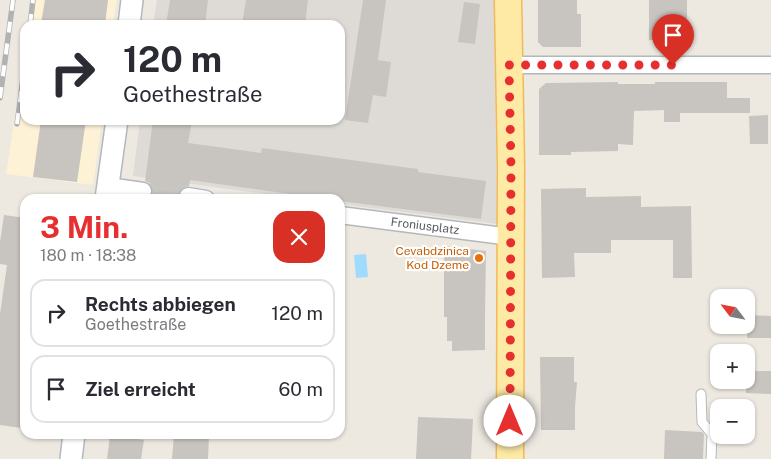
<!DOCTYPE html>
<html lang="de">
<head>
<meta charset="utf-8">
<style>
	:root { --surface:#fff; --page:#f2f2f3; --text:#2b2b33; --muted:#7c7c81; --line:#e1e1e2; --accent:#e62f2e }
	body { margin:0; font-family:"Public Sans",sans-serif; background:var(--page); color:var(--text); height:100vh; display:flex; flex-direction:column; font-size:19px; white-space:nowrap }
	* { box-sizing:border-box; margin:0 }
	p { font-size:16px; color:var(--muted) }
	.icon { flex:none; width:28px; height:28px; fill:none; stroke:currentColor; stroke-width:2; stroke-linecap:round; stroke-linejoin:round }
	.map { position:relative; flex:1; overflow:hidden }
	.details { position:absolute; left:20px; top:194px; width:325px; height:245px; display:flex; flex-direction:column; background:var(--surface); border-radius:15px; box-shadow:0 1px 4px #0004 }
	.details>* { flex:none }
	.guide { position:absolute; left:20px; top:20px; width:325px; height:105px; border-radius:15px; box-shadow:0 1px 4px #0004; background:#fff; color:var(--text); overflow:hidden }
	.needle { width:32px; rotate:302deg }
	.tools { position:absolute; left:710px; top:289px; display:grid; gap:10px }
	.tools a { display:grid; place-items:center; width:45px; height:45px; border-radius:10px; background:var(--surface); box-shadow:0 1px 4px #0004; font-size:25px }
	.pin { position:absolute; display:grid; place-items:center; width:42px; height:42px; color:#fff; margin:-51px -21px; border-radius:50% 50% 50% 0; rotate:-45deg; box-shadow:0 0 5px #0007 }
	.pin .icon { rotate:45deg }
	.me { position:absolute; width:55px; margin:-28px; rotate:0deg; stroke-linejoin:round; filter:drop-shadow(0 0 4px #0008) }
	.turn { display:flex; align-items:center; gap:18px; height:105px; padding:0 20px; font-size:22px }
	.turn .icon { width:65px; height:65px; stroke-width:2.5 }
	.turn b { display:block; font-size:35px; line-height:42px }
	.round { display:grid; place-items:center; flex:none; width:52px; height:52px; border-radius:15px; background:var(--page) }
	.overview { display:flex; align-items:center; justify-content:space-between; height:85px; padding:0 20px }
	h1 { font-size:30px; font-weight:700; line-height:38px; color:var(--accent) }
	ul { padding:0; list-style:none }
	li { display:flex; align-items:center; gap:15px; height:68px; margin:0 10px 8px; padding:0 10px; border:2px solid var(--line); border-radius:15px }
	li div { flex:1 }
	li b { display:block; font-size:19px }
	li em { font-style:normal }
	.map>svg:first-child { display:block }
</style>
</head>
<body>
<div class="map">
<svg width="771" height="459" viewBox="0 0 771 459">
	<rect width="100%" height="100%" fill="#ede9e1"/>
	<!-- commercial -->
	<path fill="#fdf1d6" d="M33,0H117L113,25H29Z
		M25,52V120H102L93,185L6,174Z"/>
	<!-- industrial -->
	<path fill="#dedbd6" d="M157,0H494L497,224L340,204V199H303L133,176L140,120H340V25H153Z"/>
	<!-- water -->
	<path fill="#a0dbfe" d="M366,254L368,277L356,278L354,255Z"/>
	<!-- building -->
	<path fill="#c8c4bf" d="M45,0H108L105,25H57L41,23Z
		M170,0H208L205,25H166Z
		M246,0H308L305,25H242Z
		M363,0H386L378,60L391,62L386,97L373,95L368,123L345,120Z
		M538,0H577V14H581V47H543L538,42Z
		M649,0H687V40H649Z
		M464,2L480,4L475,44L458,42Z
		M618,82V84H655V82H727V98H750V113H680V122H664V110L634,111L633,145L618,144V151L571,152V155H539V89L546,83Z
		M768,115V144H750L749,116Z
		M41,120H86L77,182L33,177Z
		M153,120H192L188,143L261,153L262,148L418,169V172L486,181L481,219L340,201V199H326L190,180L189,186L184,187L180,190L178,194V199H149L153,193L152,188L150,183L145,181Z
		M586,188V197L641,196V207L691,206L692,278H673V240H611V253H574L575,277L542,278L541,189Z
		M4,215L25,218V394L21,428L0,425V314L7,265L0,264V242Z
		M444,246L486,251L485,316V350L452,351V341H447V317H444Z
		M748,315L771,316V338H747Z
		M540,357H574V382H577L575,407V430H541Z
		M746,371H771V394L746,393Z
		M418,417L473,419L471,459H416Z
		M665,430L702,432L704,434L703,459H664Z
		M174,434L209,436L208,459H172Z
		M110,435L144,440L141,459H107Z"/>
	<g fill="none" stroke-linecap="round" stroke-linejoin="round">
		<!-- minor-tunnel -->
		<path stroke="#c8c6c1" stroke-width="16" stroke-dasharray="16 8" stroke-linecap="butt" d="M143,191L188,196"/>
		<!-- service casing -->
		<g stroke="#b4b8bc" stroke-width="11">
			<path id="service" d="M701,394L702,422L712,434L711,459"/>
		</g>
		<!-- minor casing -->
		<g stroke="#b4b8bc" stroke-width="19">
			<path id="minor" d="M509,65H771
				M108,186L143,191
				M188,196L206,199
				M340,215L511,237"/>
		</g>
		<!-- tertiary casing -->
		<g stroke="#b4b8bc" stroke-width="24">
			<path id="tertiary" d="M129,25L132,0
				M106,199L117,120
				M71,459L74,434"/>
		</g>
		<!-- primary casing -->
		<g stroke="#efba58" stroke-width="29">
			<path id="primary" d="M508,0L511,167L510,459"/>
		</g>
		<!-- service -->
		<use href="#service" stroke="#fff" stroke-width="9"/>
		<!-- minor -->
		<use href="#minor" stroke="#fff" stroke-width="16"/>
		<!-- tertiary -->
		<use href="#tertiary" stroke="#fff" stroke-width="21"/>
		<!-- primary -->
		<use href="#primary" stroke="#fee9a5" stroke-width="26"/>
		<!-- rail casing -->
		<g stroke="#b1b2b2" stroke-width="5.5">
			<path id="rail" d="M30,25L33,0
				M0,98L13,0
				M17,124L25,63"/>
		</g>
		<!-- rail -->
		<use href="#rail" stroke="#fff" stroke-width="4" stroke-dasharray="11" stroke-linecap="butt"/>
	</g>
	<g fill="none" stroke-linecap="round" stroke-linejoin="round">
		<!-- route -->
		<path stroke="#e62f2e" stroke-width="9" stroke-dasharray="0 16.2" d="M510,421L511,167L509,65H673"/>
	</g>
	<!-- markers -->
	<circle fill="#e8710a" stroke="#fff" stroke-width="2" cx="479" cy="258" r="5"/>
	<g text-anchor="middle" stroke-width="4.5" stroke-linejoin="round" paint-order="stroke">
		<!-- street labels -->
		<g font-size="12" fill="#5a5e62" stroke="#fff">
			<text transform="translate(425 226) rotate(7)" y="4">Froniusplatz</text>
		</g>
		<!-- food labels -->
		<g font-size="12" fill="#c56008" stroke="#fff" text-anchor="end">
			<text x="469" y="255">Cevabdzinica<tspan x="469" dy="14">Kod Dzeme</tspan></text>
		</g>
	</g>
</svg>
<div class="tools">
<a><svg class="needle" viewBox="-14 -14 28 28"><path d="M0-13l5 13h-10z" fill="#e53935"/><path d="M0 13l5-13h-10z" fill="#7c7c81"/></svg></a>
<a>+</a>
<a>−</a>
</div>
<div class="pin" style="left:673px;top:65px;background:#d93025"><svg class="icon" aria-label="arrive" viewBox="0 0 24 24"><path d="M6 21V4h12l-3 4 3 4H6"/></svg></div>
<svg class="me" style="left:510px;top:421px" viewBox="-20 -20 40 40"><circle r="19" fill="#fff"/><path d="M0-13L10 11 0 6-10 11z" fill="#e62f2e"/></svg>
<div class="guide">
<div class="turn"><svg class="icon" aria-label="right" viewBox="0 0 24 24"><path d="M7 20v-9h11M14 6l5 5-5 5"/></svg><div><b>120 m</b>Goethestraße</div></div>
</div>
<section class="details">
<div class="overview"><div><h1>3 Min.</h1><p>180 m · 18:38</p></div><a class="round" style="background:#d93025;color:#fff"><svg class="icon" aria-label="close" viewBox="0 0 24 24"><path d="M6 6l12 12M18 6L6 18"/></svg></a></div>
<ul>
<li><svg class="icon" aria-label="right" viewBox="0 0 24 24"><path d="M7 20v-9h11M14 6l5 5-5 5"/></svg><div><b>Rechts abbiegen</b><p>Goethestraße</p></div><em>120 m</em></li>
<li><svg class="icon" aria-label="arrive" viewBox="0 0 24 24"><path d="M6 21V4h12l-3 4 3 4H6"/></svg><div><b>Ziel erreicht</b></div><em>60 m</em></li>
</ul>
</section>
</div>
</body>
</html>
